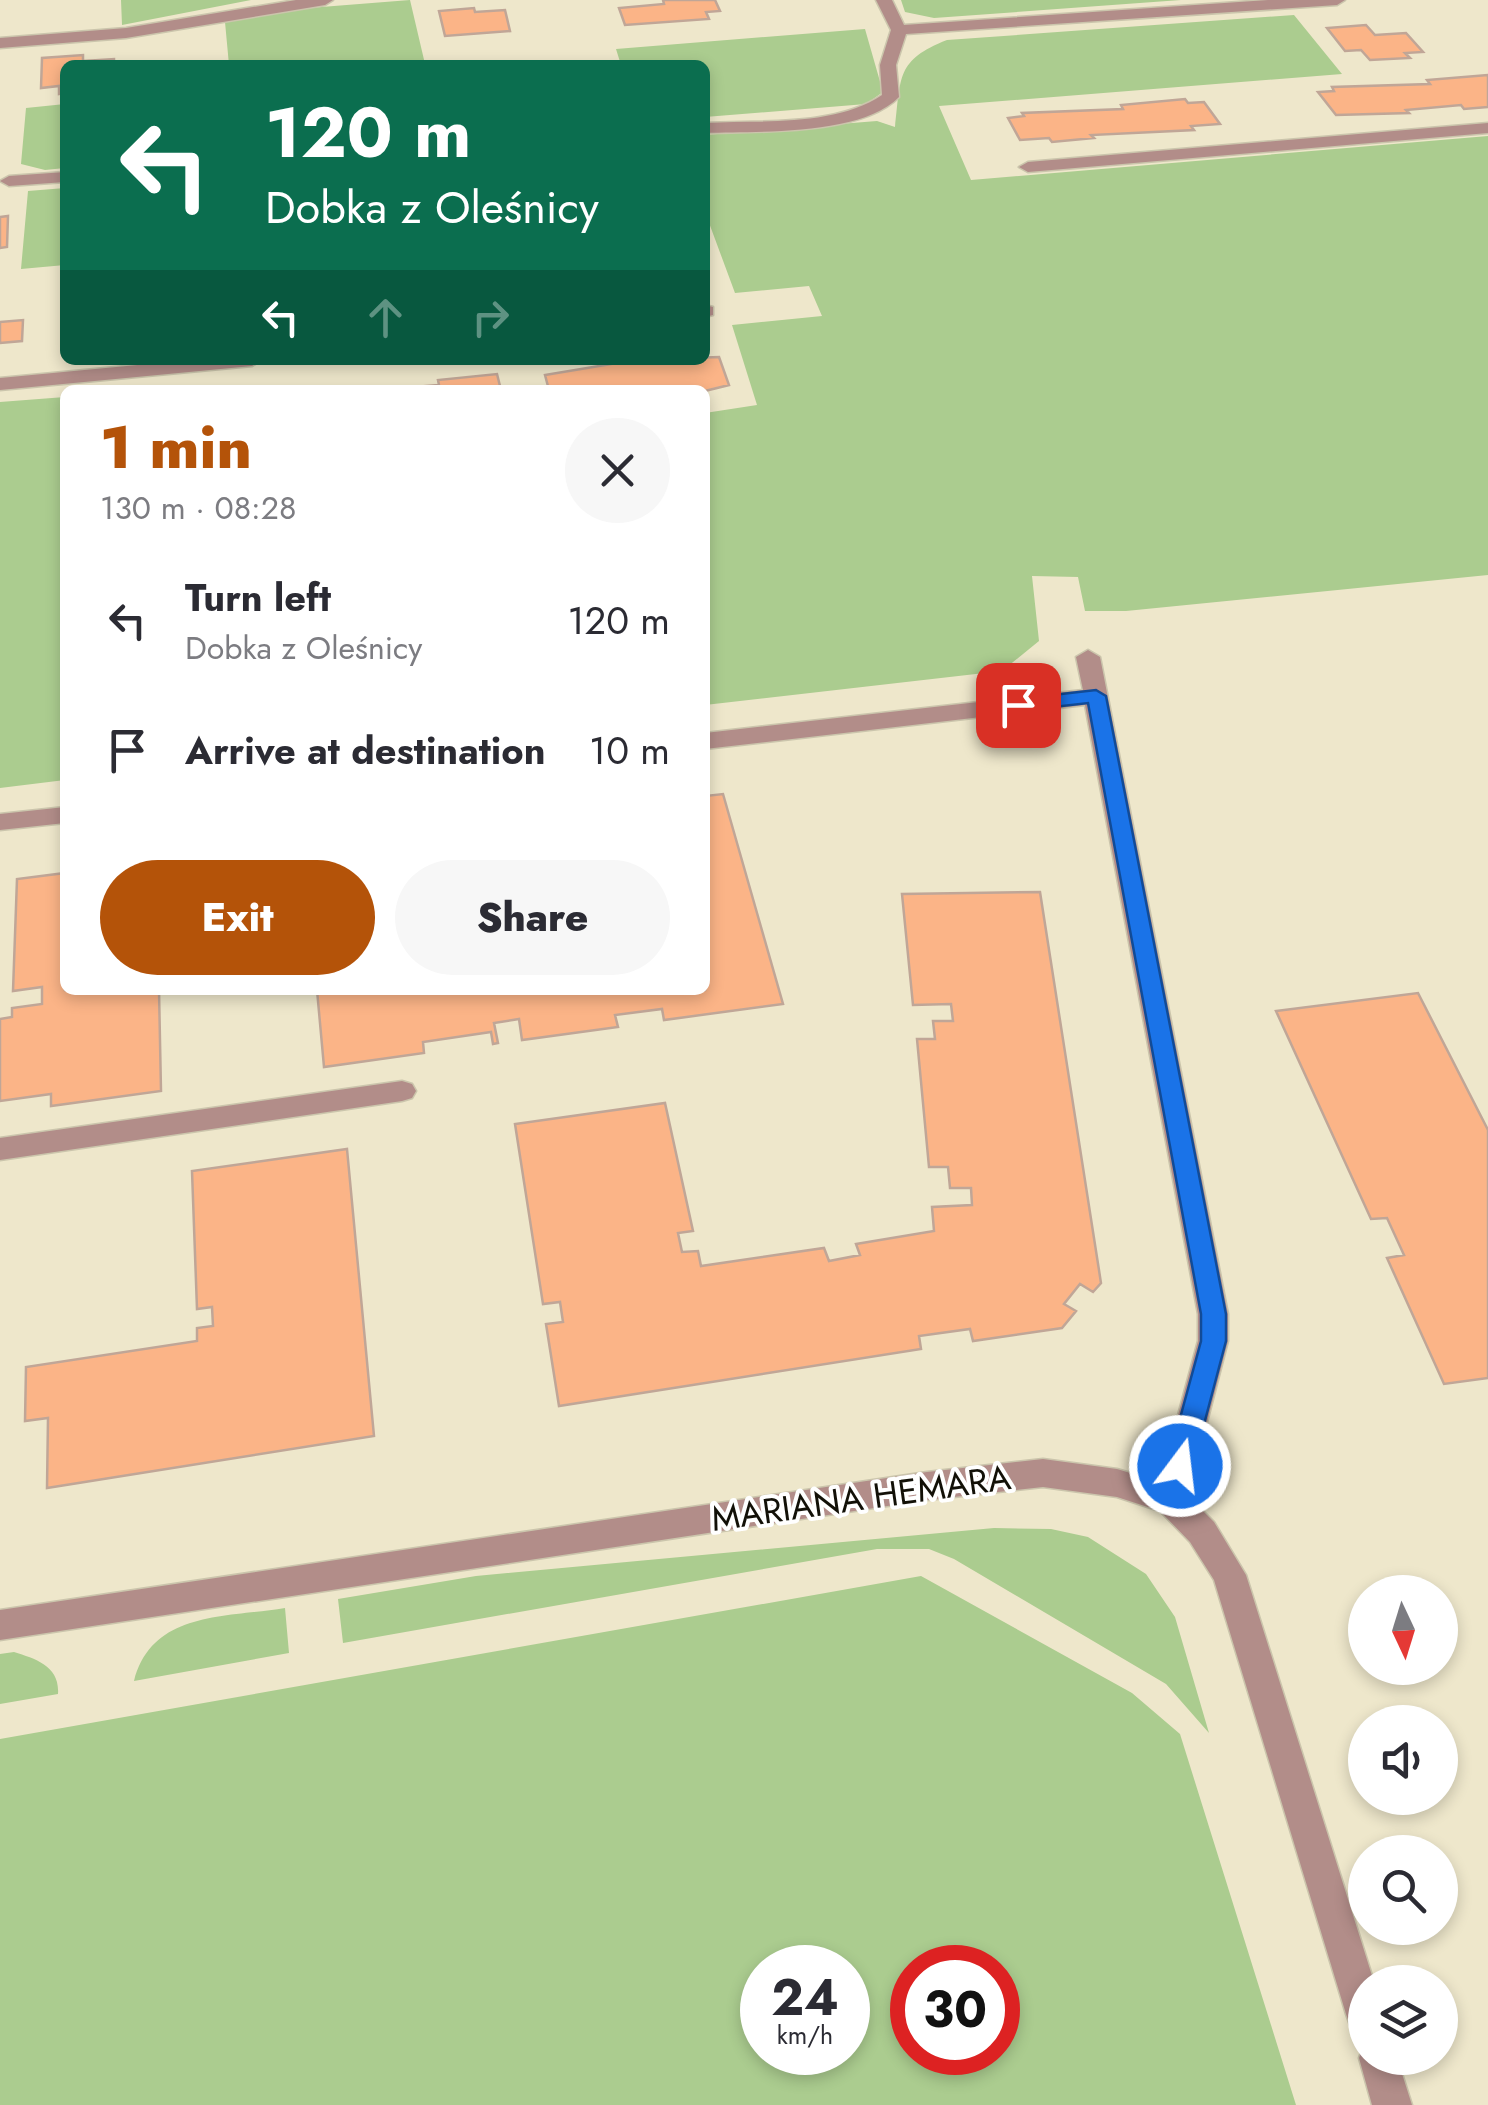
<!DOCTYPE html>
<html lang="en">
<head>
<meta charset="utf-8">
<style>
	:root { --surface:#fff; --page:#f7f7f7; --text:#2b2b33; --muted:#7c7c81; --accent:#b45309 }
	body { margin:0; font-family:Jost,sans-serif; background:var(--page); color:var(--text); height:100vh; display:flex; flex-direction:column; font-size:38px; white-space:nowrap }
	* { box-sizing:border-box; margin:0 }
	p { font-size:32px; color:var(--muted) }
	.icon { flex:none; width:55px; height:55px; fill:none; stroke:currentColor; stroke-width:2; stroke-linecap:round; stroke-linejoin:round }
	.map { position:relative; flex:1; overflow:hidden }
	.side { position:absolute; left:60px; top:385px; width:650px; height:610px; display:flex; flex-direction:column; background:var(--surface); border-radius:15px; box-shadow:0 5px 15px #0003 }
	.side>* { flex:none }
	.banner { position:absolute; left:60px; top:60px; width:650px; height:305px; border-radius:15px; box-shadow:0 5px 15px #0003; background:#0b6e4f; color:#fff; overflow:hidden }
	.needle { width:65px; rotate:176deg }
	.fabs { position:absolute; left:1348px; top:1575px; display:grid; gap:20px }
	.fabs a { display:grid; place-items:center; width:110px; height:110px; border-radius:50%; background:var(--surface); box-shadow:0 5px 15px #0003; font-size:50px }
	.speed { position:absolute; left:740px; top:1945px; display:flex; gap:20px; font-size:50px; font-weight:700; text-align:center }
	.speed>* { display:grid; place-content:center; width:130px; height:130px; border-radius:50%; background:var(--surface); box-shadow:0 5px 15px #0003; line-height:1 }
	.speed small { font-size:25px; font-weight:400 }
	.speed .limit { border:15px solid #d22; background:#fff; color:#111 }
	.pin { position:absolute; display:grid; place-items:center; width:85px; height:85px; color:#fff; margin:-42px; border-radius:20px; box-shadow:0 5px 15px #0006 }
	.me { position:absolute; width:110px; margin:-55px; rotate:15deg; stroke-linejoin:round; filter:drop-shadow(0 0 8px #0008) }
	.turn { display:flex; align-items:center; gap:35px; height:210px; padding:0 40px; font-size:45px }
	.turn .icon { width:130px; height:130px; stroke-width:2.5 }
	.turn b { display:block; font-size:70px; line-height:85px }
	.lanes { display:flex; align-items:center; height:95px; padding:0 40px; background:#0003; justify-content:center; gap:50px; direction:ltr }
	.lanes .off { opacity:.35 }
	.round { display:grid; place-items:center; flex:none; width:105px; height:105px; border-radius:52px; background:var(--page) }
	.head { display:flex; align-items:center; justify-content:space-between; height:170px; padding:0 40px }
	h1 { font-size:60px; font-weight:800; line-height:75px; color:var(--accent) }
	.cta { display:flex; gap:20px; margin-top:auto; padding:20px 40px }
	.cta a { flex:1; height:115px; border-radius:60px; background:var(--accent); color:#fff; font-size:40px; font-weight:800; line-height:115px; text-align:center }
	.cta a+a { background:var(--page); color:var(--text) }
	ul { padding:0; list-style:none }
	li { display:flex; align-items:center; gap:30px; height:130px; padding:0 40px }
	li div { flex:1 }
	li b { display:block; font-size:38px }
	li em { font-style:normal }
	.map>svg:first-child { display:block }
</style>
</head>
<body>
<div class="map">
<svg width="1488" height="2105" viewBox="0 0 1488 2105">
	<rect width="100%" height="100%" fill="#eee7cb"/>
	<!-- green -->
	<path fill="#abcc8f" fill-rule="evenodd" d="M121,0H251L122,25Z
		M410,0L425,64L229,65L225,22L296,9Z
		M901,0H1181L934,18L905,12Z
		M1294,15L1342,74L939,106L971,180L1488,136V575L1126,611H1085L1078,577L1032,576L1039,641L1002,671L705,705V413L757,405L732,325L822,316L809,286L735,293L705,212V135L877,121L895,127C901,77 896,60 947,40Z
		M865,29L883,92L866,104L705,117V65H621L616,49Z
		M65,104V168L45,170L21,164L26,108Z
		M65,188V265L21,269L28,191Z
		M65,397V780L0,788V402Z
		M994,1528L1051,1529L1088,1537L1146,1574L1175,1617L1209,1733L1166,1684L954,1559L929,1549H877L343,1643L338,1599L476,1576Z
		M921,1576L1132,1693L1180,1734L1296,2105H0V1739ZM762,1968H848V2052H762ZM912,1968H998V2052H912Z
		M285,1608L289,1653L134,1681C152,1611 225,1618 285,1608Z
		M14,1652C36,1659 60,1666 58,1694L0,1704V1654Z"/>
	<!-- building -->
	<path fill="#fbb487" stroke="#c0a697" stroke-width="2.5" d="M663,0H715L720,11L706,12L709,19L625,25L619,8L664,4Z
		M474,8L475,12L505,10L510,31L445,36L439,11Z
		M1366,25L1375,35L1406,33L1423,52L1405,53L1410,58L1370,60L1361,50L1345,51L1327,28Z
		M83,55V61L114,59V65H65V93L59,94V86L41,88L42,58Z
		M1488,75V107L1464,109L1461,105L1406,110L1409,113L1336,115L1318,92L1334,91L1332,87L1430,84L1427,80Z
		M1185,99L1188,103L1204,102L1220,124L1191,126L1194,130L1091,135L1094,138L1052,142L1049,138L1020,140L1008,118L1024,116L1022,113L1123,109L1121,105Z
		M8,216L7,247L0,248V217Z
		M23,320L22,341L0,343V322Z
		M719,357L729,385L705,391L549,390L545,375L635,360Z
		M497,374L501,390L401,388L439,385L438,380Z
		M723,794L783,1004L664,1020L662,1009L615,1015L618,1027L522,1040L519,1019L494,1023L498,1043L493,1044L491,1032L423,1042L424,1053L324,1067L317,990H705V796Z
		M65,873V990H159L161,1091L51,1106V1094L0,1101V1019L12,1017V1008L42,1004V987L13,991L17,879Z
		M1040,892L1101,1283L1093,1292L1080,1284L1064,1304L1076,1311L1062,1328L973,1341L970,1329L919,1336L921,1349L559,1406L546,1324L563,1322L560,1302L543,1304L515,1124L665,1103L693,1231L678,1233L682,1252L698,1251L701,1266L824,1248L829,1261L860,1255L856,1244L934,1231L932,1207L972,1205L971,1188H950L948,1167H929L917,1039H935L933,1021H953L951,1004L913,1005L902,894Z
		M1418,993L1488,1130V1378L1444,1384L1387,1258L1404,1255L1387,1218L1371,1219L1276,1011Z
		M347,1149L374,1436L47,1488L48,1418L25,1421L26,1367L197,1341V1328L213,1326L212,1307L197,1309L192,1171Z"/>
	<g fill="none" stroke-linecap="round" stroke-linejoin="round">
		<!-- service casing -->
		<g stroke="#cbc5ac" stroke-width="3">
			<path id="service" d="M296,0H333L325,5L126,38L0,48V38L126,28Z
				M876,0H892L904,25L1268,0H1345L1337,5L906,34L896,65L899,97C861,136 758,131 705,133V123C761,120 834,127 882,95L880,65L891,30Z
				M65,172V182L9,186L0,181L9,176Z
				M402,1081L412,1084L416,1091L412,1098L402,1101L0,1160V1138Z"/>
		</g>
		<!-- minor casing -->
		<g stroke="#cbc5ac" stroke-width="3">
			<path id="minor" d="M1488,123V133L1028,172L1019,167L1028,162Z
				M705,305L713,307V315L705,317Z
				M190,360H262L252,366L0,390V378Z
				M1088,650L1100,657L1228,1314V1341L1188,1496L1214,1522L1246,1575L1374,1982H1365V2033L1351,2028L1346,2014L1214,1580L1190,1542L1160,1511L1117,1497L1043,1487L927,1500L0,1640V1610L927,1472L1043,1459L1117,1469L1160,1482L1198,1341V1314L1085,705L705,749V733L1083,690L1076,657Z
				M65,807V823L0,830V814Z
				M1364,2044L1365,2058H1397L1412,2105H1372L1359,2058Z"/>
		</g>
		<!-- service -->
		<use href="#service" fill="#b28d89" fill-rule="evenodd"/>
		<!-- minor -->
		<use href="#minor" fill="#b28d89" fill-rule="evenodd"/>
	</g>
	<!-- route -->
	<path fill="#1a73e8" stroke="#114b97" stroke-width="2.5" d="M1096,690L1106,696L1226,1314V1341L1193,1466L1189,1474L1180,1477L1171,1474L1167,1466L1201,1341V1314L1088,703L1018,711L1008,705L1018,699Z"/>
	<g text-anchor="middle" stroke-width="8" stroke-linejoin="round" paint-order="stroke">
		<!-- near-street labels -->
		<g font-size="35" fill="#121007" stroke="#fff">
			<text transform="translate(861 1498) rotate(-8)" y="12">MARIANA HEMARA</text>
		</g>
	</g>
</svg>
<div class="fabs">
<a><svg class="needle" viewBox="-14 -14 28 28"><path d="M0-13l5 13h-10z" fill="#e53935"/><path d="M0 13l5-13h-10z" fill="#7c7c81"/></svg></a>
<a><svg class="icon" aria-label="sound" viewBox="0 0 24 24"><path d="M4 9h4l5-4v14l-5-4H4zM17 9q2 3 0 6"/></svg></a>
<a><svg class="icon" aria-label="search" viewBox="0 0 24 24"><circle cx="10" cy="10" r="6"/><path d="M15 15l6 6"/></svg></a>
<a><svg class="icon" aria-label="layers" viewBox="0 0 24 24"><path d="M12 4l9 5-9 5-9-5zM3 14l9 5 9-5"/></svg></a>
</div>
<div class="speed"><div>24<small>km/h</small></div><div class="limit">30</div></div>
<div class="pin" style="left:1018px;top:705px;background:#d93025"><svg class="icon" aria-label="arrive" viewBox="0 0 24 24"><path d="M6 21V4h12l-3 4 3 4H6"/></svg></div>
<svg class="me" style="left:1180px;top:1466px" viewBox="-20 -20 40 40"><circle r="17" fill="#1a73e8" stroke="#fff" stroke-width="3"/><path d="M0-11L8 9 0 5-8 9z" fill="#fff"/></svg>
<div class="banner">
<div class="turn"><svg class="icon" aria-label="left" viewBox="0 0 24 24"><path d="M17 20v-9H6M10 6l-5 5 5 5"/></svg><div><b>120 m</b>Dobka z Oleśnicy</div></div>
<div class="lanes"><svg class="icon" aria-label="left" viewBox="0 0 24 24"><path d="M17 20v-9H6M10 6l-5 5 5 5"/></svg><svg class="icon off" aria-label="ahead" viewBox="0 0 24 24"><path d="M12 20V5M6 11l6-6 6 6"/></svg><svg class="icon off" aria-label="right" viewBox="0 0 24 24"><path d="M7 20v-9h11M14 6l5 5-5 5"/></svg></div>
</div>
<section class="side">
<div class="head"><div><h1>1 min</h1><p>130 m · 08:28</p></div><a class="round"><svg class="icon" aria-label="close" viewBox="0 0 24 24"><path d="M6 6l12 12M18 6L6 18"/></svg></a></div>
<ul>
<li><svg class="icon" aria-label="left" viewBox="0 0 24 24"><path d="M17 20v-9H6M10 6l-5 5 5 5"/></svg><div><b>Turn left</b><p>Dobka z Oleśnicy</p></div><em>120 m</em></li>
<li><svg class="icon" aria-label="arrive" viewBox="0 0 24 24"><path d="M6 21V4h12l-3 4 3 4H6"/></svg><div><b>Arrive at destination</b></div><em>10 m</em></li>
</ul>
<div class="cta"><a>Exit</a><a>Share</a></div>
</section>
</div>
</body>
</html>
